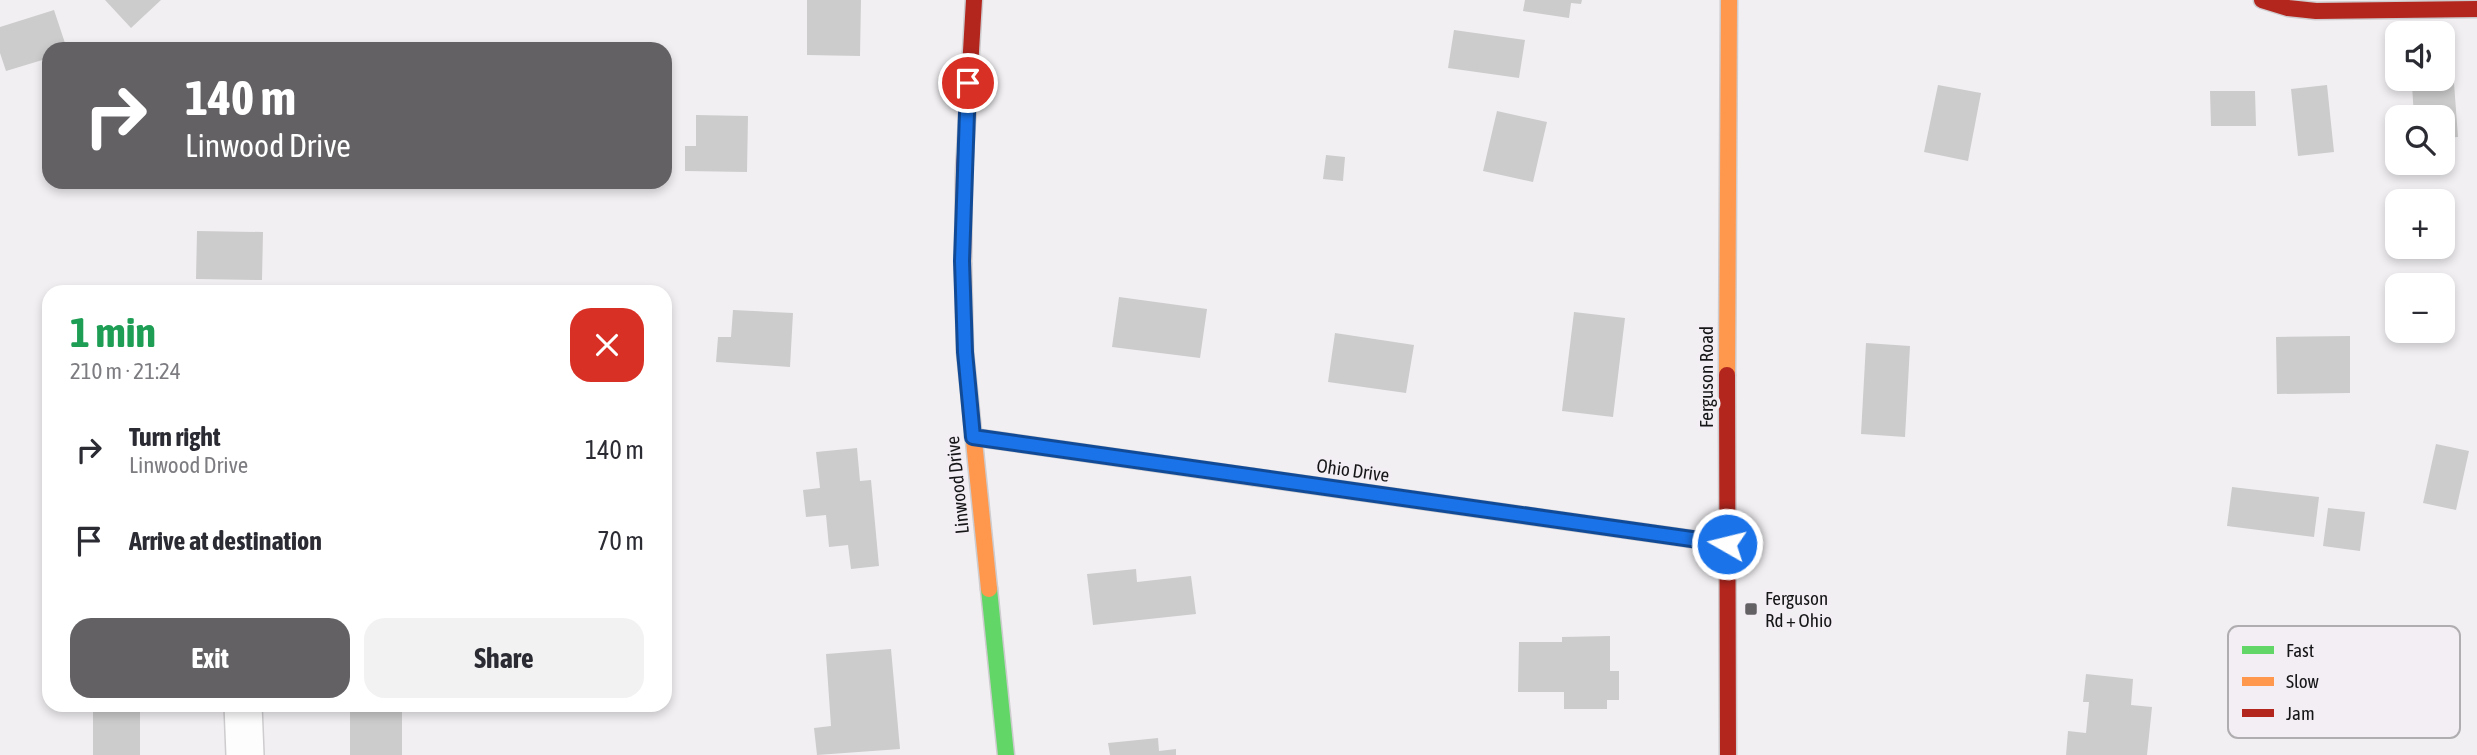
<!DOCTYPE html>
<html lang="en">
<head>
<meta charset="utf-8">
<style>
	:root { --surface:#fff; --page:#f2f2f3; --text:#2b2b33; --muted:#7c7c81; --accent:#636164 }
	body { margin:0; font-family:"Asap Condensed",sans-serif; background:var(--page); color:var(--text); height:100vh; display:flex; flex-direction:column; font-size:26px; white-space:nowrap }
	* { box-sizing:border-box; margin:0 }
	p { font-size:23px; color:var(--muted) }
	.icon { flex:none; width:38px; height:38px; fill:none; stroke:currentColor; stroke-width:2; stroke-linecap:round; stroke-linejoin:round }
	.map { position:relative; flex:1; overflow:hidden }
	.details { position:absolute; left:42px; top:285px; width:630px; height:427px; display:flex; flex-direction:column; background:var(--surface); border-radius:21px; box-shadow:0 4px 10px #0003 }
	.details>* { flex:none }
	.top-card { position:absolute; left:42px; top:42px; width:630px; height:147px; border-radius:21px; box-shadow:0 4px 10px #0003; background:#636164; color:#fff; overflow:hidden }
	.fabs { position:absolute; left:2385px; top:21px; display:grid; gap:14px }
	.fabs a { display:grid; place-items:center; width:70px; height:70px; border-radius:14px; background:var(--surface); box-shadow:0 4px 10px #0003; font-size:35px }
	.pin { position:absolute; display:grid; place-items:center; width:60px; height:60px; color:#fff; margin:-30px; border:4px solid #fff; border-radius:50%; box-shadow:0 2px 7px #0007 }
	.me { position:absolute; width:77px; margin:-38px; rotate:278deg; stroke-linejoin:round; filter:drop-shadow(0 0 5px #0008) }
	.turn { display:flex; align-items:center; gap:24px; height:147px; padding:0 28px; font-size:32px }
	.turn .icon { width:91px; height:91px; stroke-width:2.5 }
	.turn b { display:block; font-size:49px; line-height:60px }
	.round { display:grid; place-items:center; flex:none; width:74px; height:74px; border-radius:21px; background:var(--page) }
	.overview { display:flex; align-items:center; justify-content:space-between; height:119px; padding:0 28px }
	h1 { font-size:42px; font-weight:700; line-height:52px; color:#1e9e55 }
	.cta { display:flex; gap:14px; margin-top:auto; padding:14px 28px }
	.cta a { flex:1; height:80px; border-radius:21px; background:var(--accent); color:#fff; font-size:28px; font-weight:700; line-height:80px; text-align:center }
	.cta a+a { background:var(--page); color:var(--text) }
	ul { padding:0; list-style:none }
	li { display:flex; align-items:center; gap:21px; height:91px; padding:0 28px }
	li div { flex:1 }
	li b { display:block; font-size:26px }
	li em { font-style:normal }
	.map>svg:first-child { display:block }
</style>
</head>
<body>
<div class="map">
<svg width="2477" height="755" viewBox="0 0 2477 755">
	<rect width="100%" height="100%" fill="#f1eff2"/>
	<!-- building -->
	<path fill="#cdcccc" d="M105,0H161L131,28Z
		M807,0H861L860,56L807,55Z
		M1525,0H1582L1581,4L1571,3L1569,18L1523,11Z
		M54,10L67,49H49V58L6,71L0,53V27Z
		M1454,30L1525,40L1519,78L1448,68Z
		M2454,83L2458,137L2443,138V117H2414L2412,85Z
		M1938,85L1981,93L1968,161L1924,152Z
		M2327,85L2334,152L2298,156L2291,89Z
		M2210,91H2255L2256,126H2211Z
		M1497,111L1547,122L1533,182L1483,171Z
		M696,115L748,116L747,172L685,171V146H696Z
		M1326,155L1345,157L1343,181L1323,179Z
		M197,231L263,232L262,280L196,279Z
		M1119,297L1207,309L1200,358L1112,347Z
		M733,310L793,313L790,367L716,362L718,337H731Z
		M1574,312L1625,318L1613,417L1562,411Z
		M1335,333L1414,345L1406,393L1328,382Z
		M2350,336V393L2277,394L2276,337Z
		M1866,343L1910,346L1905,437L1861,434Z
		M2436,444L2469,451L2456,510L2423,503Z
		M857,448L860,481L871,480L879,566L851,569L848,545L829,547L826,515L806,517L803,490L820,488L816,452Z
		M2232,487L2319,497L2314,537L2227,526Z
		M2328,508L2365,512L2360,551L2323,546Z
		M1136,569L1137,582L1191,576L1196,614L1093,625L1087,574Z
		M1610,636V671H1619V700H1607V709H1564V692H1518L1519,642H1562V637Z
		M891,649L900,749L817,755L814,728L831,726L826,654Z
		M2086,674L2133,679L2131,705L2152,707L2147,755H2066L2068,731L2086,733L2089,702H2083Z
		M350,705H402V755H350Z
		M93,706H140V755H93Z
		M1158,738L1159,751L1176,749V755H1110L1108,743Z"/>
	<g fill="none" stroke-linecap="round" stroke-linejoin="round">
		<!-- street casing -->
		<g stroke="#ceccce" stroke-width="40">
			<path id="street" d="M243,705L245,755"/>
		</g>
		<!-- fast casing -->
		<g stroke="#ceccce" stroke-width="19">
			<path id="fast" d="M989,589L1006,755"/>
		</g>
		<!-- slow casing -->
		<g stroke="#ceccce" stroke-width="19">
			<path id="slow" d="M963,264L965,352L989,589
				M1727,375L1729,0
				M1253,477L1727,544"/>
		</g>
		<!-- jam casing -->
		<g stroke="#ceccce" stroke-width="19">
			<path id="jam" d="M2262,0L2288,8L2316,11L2477,9
				M963,264L964,171L974,0
				M1727,375L1728,755
				M973,437L1253,477"/>
		</g>
		<!-- street -->
		<use href="#street" stroke="#fdfdfd" stroke-width="37"/>
		<!-- fast -->
		<use href="#fast" stroke="#63d668" stroke-width="16"/>
		<!-- slow -->
		<use href="#slow" stroke="#ff974d" stroke-width="16"/>
		<!-- jam -->
		<use href="#jam" stroke="#b3261e" stroke-width="16"/>
	</g>
	<g fill="none" stroke-linecap="round" stroke-linejoin="round">
		<!-- route casing -->
		<g stroke="#114b97" stroke-width="18">
			<path id="route" d="M968,83L962,261L965,352L973,437L1727,544"/>
		</g>
		<!-- route -->
		<use href="#route" stroke="#1a73e8" stroke-width="12"/>
	</g>
	<!-- markers -->
	<rect fill="#636164" stroke="#f2eef3" stroke-width="2.5" x="1744" y="602" width="14" height="14" rx="3.5"/>
	<g text-anchor="middle" stroke-width="7" stroke-linejoin="round" paint-order="stroke">
		<!-- street labels -->
		<g font-size="19" fill="#161517" stroke="#f2eef3">
			<text transform="translate(1706 377) rotate(-90)" y="7">Ferguson Road</text>
			<text transform="translate(1353 470) rotate(8)" y="7">Ohio Drive</text>
			<text transform="translate(957 485) rotate(-96)" y="7">Linwood Drive</text>
		</g>
		<!-- poi labels -->
		<g font-size="19" fill="#161517" stroke="#f2eef3" text-anchor="start">
			<text x="1765" y="605">Ferguson<tspan x="1765" dy="22">Rd + Ohio</tspan></text>
		</g>
	</g>
	<!-- legend -->
	<rect x="2228" y="626" width="232" height="112" rx="10" fill="#f2eef3" stroke="#b0adb1" stroke-width="2"/>
	<rect x="2242" y="646" width="32" height="8" fill="#63d668"/>
	<rect x="2242" y="677" width="32" height="9" fill="#ff974d"/>
	<rect x="2242" y="709" width="32" height="8" fill="#b3261e"/>
	<g font-size="19" fill="#161517">
		<text x="2286" y="657">Fast</text>
		<text x="2286" y="688">Slow</text>
		<text x="2286" y="720">Jam</text>
	</g>
</svg>
<div class="fabs">
<a><svg class="icon" aria-label="sound" viewBox="0 0 24 24"><path d="M4 9h4l5-4v14l-5-4H4zM17 9q2 3 0 6"/></svg></a>
<a><svg class="icon" aria-label="search" viewBox="0 0 24 24"><circle cx="10" cy="10" r="6"/><path d="M15 15l6 6"/></svg></a>
<a>+</a>
<a>−</a>
</div>
<div class="pin" style="left:968px;top:83px;background:#d93025"><svg class="icon" aria-label="arrive" viewBox="0 0 24 24"><path d="M6 21V4h12l-3 4 3 4H6"/></svg></div>
<svg class="me" style="left:1727px;top:544px" viewBox="-20 -20 40 40"><circle r="17" fill="#1a73e8" stroke="#fff" stroke-width="3"/><path d="M0-11L8 9 0 5-8 9z" fill="#fff"/></svg>
<div class="top-card">
<div class="turn"><svg class="icon" aria-label="right" viewBox="0 0 24 24"><path d="M7 20v-9h11M14 6l5 5-5 5"/></svg><div><b>140 m</b>Linwood Drive</div></div>
</div>
<section class="details">
<div class="overview"><div><h1>1 min</h1><p>210 m · 21:24</p></div><a class="round" style="background:#d93025;color:#fff"><svg class="icon" aria-label="close" viewBox="0 0 24 24"><path d="M6 6l12 12M18 6L6 18"/></svg></a></div>
<ul>
<li><svg class="icon" aria-label="right" viewBox="0 0 24 24"><path d="M7 20v-9h11M14 6l5 5-5 5"/></svg><div><b>Turn right</b><p>Linwood Drive</p></div><em>140 m</em></li>
<li><svg class="icon" aria-label="arrive" viewBox="0 0 24 24"><path d="M6 21V4h12l-3 4 3 4H6"/></svg><div><b>Arrive at destination</b></div><em>70 m</em></li>
</ul>
<div class="cta"><a>Exit</a><a>Share</a></div>
</section>
</div>
</body>
</html>
